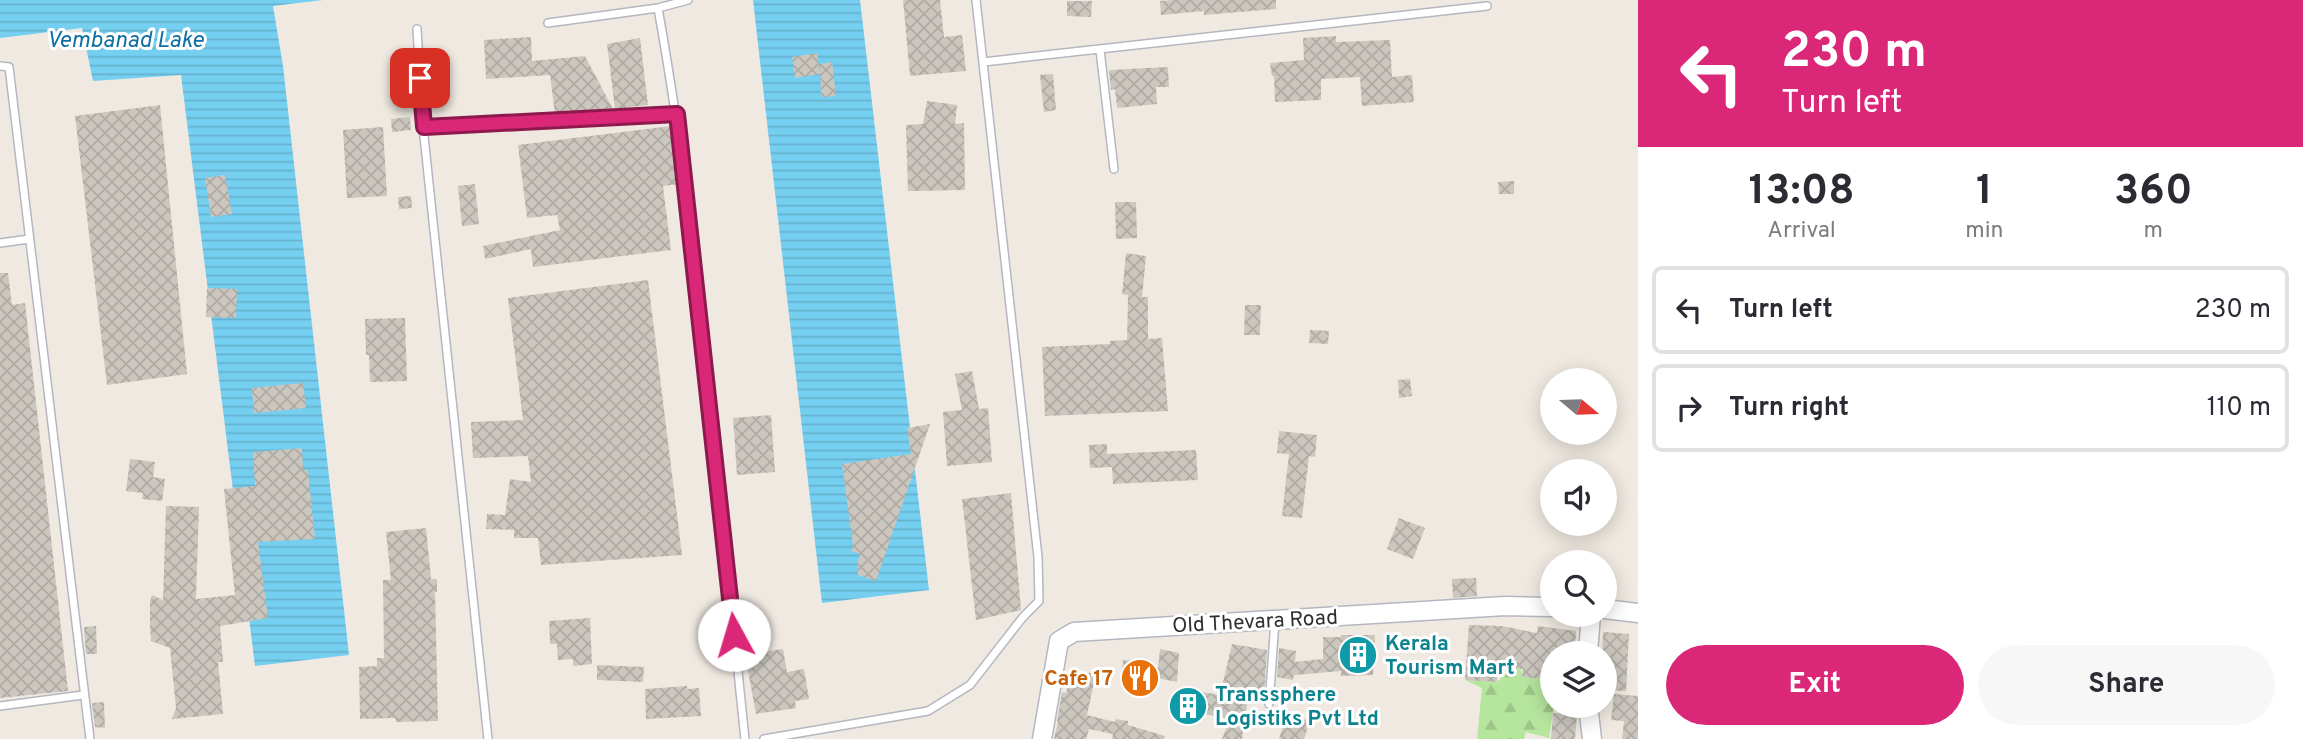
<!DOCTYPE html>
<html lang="en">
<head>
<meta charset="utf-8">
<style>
	:root { --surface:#fff; --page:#f7f7f7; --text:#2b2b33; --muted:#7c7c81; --line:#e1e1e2; --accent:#db2777 }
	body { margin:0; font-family:Overpass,sans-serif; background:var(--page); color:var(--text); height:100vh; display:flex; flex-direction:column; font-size:26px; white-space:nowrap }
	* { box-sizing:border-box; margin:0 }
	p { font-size:23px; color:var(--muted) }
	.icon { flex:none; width:38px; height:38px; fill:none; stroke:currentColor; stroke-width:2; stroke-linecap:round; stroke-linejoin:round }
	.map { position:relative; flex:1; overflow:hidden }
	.details { display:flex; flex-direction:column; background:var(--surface); width:665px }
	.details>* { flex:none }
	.banner { background:#db2777; color:#fff; overflow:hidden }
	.needle { width:46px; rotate:109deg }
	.tools { position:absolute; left:1540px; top:368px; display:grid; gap:14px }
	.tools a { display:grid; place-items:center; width:77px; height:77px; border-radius:50%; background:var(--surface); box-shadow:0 4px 18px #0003; font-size:35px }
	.pin { position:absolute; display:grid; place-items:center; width:60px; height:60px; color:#fff; margin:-30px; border-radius:14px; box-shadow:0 4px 10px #0006 }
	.me { position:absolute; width:77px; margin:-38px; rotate:354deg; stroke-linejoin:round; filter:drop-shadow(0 0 5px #0008) }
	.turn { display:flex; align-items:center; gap:24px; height:147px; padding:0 28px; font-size:32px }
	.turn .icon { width:91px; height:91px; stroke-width:2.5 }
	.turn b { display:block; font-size:49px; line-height:60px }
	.eta { display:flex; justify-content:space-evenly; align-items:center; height:119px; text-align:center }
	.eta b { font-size:42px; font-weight:700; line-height:49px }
	.primary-button { display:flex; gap:14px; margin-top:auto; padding:14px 28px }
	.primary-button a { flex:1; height:80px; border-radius:42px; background:var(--accent); color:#fff; font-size:28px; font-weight:700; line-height:80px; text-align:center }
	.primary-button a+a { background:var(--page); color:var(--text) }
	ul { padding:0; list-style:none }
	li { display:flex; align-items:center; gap:21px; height:88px; margin:0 14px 10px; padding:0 14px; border:4px solid var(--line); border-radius:10px }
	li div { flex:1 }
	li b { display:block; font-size:26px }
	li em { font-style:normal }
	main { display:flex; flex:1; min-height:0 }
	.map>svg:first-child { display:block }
</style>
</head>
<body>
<main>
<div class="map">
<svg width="1638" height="739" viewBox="0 0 1638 739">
	<defs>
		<pattern id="forest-firs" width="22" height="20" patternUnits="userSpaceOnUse" patternTransform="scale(1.75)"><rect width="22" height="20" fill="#b6e59e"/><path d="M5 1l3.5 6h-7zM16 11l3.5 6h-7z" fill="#9dc588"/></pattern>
		<pattern id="water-rules" width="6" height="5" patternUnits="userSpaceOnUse" patternTransform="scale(1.75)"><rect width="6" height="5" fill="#75cff0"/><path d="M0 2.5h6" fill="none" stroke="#66b2ce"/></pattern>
		<pattern id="building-cross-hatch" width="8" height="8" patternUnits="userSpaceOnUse" patternTransform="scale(1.75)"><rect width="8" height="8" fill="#cbc7bf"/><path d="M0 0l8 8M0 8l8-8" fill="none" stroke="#afaba4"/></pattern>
	</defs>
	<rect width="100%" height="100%" fill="#efe9e1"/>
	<!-- forest -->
	<path fill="url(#forest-firs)" d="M1511,668L1521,669L1523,677L1549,679L1550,670H1552L1554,705L1549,738L1526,732L1524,739H1477L1482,688L1465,680L1497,682Z"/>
	<!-- water -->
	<path fill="url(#water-rules)" d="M0,0H323L273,6L283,66L349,655L255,666L181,75L93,81L82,28L0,38Z
		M753,0H860L929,590L822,603Z"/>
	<!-- building -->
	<path fill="url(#building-cross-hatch)" d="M903,0H940L944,37L962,35L966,71L910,76Z
		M1172,0H1276V9L1204,15V11L1161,15L1160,1Z
		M1067,1H1092L1091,17L1067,16Z
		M1336,36V42L1390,40L1392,77L1412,75L1414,102L1362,106L1360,77L1321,79V100L1275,102L1274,76H1272L1270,63L1304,60L1303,38Z
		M531,37L532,61L585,56L613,109L555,114L550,75L486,79L484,40Z
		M640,38L648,105L615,109L607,44Z
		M817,53L820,74L795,78L792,57Z
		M832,62L836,96L821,97L820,64Z
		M1168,67L1169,87H1156L1157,104L1117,108L1115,89L1111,90L1109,70Z
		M1053,74L1056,110L1044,112L1040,75Z
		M927,101L957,105L955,124L964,123L965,190L908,191L906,125L923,124Z
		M160,105L187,374L107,385L75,116Z
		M410,117L411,130L392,132L391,119Z
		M671,126L679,184L663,186L671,250L533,267L531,249L485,259L483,246L560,230L557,215L527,218L518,145Z
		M383,127L387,196L347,198L343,130Z
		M225,175L232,214L211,217L205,178Z
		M1514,181V194H1499L1498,182Z
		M475,184L479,224L462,226L458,186Z
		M411,196L412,208L399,209L398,197Z
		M1115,202H1136L1137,238L1116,239Z
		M1126,253L1146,256L1142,297H1148V339L1162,338L1168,411L1045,416L1042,347L1110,344V341L1127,340L1128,295L1122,294Z
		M0,273H8L12,305L25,303L68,691L0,698Z
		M648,280L682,555L541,565L538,538H514V530L486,529L487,514L505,515L510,479L531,482L528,456L473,458L471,422L523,420L508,298Z
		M207,288L237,289L236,318L206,317Z
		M1245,305H1261L1260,335H1244Z
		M405,318L407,381L370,382L369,355H366L365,319Z
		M1310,330L1329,331L1328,344L1309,343Z
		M972,371L979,409L988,408L992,462L947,466L943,412L962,410L955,374Z
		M1410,379L1412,396L1399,398L1398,380Z
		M303,383L306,408L254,413L252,388Z
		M771,415L775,472L737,475L733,418Z
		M930,424L876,581L858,575L857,564L860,554L851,551L853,546L842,464L911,454L907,428Z
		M1279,431L1317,435L1315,457L1309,456L1302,518L1282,516L1289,454L1277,453Z
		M1107,444V454L1196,450L1198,480L1113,484L1112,467L1090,468L1089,445Z
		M302,448L303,470H308L315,539L258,542L268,618L220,626L223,662H218L223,714L172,719L176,708L170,648L151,641L150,625V602L152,595L163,600L166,506L199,507L196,599L235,595L224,489L255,486L253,452Z
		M130,459L155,462L153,477L165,479L162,501L142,499L143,493L126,491Z
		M1011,493L1021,610L976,620L962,499Z
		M1399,518L1425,528L1413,559L1387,549Z
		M426,528L431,579H437V592H435L438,721L396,722L395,718L360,719L359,667L377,666V658H384L383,580H391L386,532Z
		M1476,578L1477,596L1453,598L1452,579Z
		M590,618L592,664L573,666V659L558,660L557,644H550L549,621Z
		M1469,625L1501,626L1537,633L1538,626L1576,631L1575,653H1552L1550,679L1522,677L1523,669L1498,666L1497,682L1465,680Z
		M96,626L97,654H86L84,627Z
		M1603,632L1629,634L1626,691L1605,690V653H1602Z
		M1341,635H1375L1373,675L1341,676V671L1294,675L1293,680L1277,677L1279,648L1296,651L1295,662L1323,659V637H1341Z
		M1232,644L1267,650L1264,695L1249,692L1242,739H1222L1230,719L1198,713L1197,724L1173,720L1179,688L1220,695Z
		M783,649L787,672L804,669L809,699L795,701L796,708L756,714L745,655Z
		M1160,649L1179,653L1177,682L1157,678Z
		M1123,660L1152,662L1132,679L1121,678Z
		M597,665L644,667L643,682L597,680Z
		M1081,671L1096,674L1087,715L1115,722L1116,719L1128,721V725L1165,736L1164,739H1112L1113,734L1089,729L1086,739H1054L1058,722L1057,721L1062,692L1066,693L1071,673L1080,675Z
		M687,686V689L699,688L701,716L646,719L645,689Z
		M1614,694L1638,696V739H1622L1624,721L1611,720Z
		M104,702L105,728L95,727L92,703Z
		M1553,713L1577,714L1575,739H1551Z
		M1287,714L1310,721L1304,739H1279Z"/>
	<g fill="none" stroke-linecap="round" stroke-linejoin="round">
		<!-- service casing -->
		<g stroke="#b4b7c1" stroke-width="10">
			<path id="service" d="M658,8C701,249 719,495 745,739
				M548,23L658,8L688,0
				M417,29L423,127L488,739
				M1100,50L1114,169
				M983,62L1487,6
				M0,66L9,67L90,739
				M423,127L677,114
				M0,243L29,239
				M1269,704L1275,621
				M0,706L83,695
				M764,739L928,711L970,685L1023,617L1039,601L1038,557L976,0"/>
		</g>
		<!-- tertiary casing -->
		<g stroke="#b4b7c1" stroke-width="21">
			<path id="tertiary" d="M1605,609L1638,613
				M1588,653L1591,614
				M1588,705L1592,739
				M1042,739L1059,641L1074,632L1505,606L1552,607"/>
		</g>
		<!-- service -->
		<use href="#service" stroke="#fff" stroke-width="7"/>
		<!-- tertiary -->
		<use href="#tertiary" stroke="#fff" stroke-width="18"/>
	</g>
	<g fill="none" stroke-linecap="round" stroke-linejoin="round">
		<!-- route casing -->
		<g stroke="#8e194d" stroke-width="18">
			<path id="route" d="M420,78L424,127L677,114L734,635"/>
		</g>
		<!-- route -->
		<use href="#route" stroke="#db2777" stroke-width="12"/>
	</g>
	<!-- icons -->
	<defs>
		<g id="building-disc" transform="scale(2.0125)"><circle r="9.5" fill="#0f9aa8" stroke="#fff"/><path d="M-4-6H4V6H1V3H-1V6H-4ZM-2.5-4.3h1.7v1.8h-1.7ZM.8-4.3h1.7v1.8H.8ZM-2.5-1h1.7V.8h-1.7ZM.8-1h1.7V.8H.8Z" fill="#fff"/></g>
		<g id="restaurant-disc" transform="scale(2.0125)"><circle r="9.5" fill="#e8710a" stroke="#fff"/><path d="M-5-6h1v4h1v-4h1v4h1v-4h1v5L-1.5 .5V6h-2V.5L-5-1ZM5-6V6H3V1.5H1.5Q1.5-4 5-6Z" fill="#fff"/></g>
	</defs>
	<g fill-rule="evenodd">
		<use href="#building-disc" x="1358" y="655"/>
		<use href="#restaurant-disc" x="1140" y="678"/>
		<use href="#building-disc" x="1188" y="706"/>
	</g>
	<g text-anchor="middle" stroke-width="6" stroke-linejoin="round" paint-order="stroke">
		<!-- street labels -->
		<g font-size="21" fill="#2e2e2e" stroke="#fff">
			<text transform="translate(1255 621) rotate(-3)" y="7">Old Thevara Road</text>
		</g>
		<!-- culture labels -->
		<g font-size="21" font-weight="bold" fill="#0d838f" stroke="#fff" text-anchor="start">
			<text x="1385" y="650">Kerala<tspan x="1385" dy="24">Tourism Mart</tspan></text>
			<text x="1215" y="701">Transsphere<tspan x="1215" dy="24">Logistiks Pvt Ltd</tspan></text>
		</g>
		<!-- food labels -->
		<g font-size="21" font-weight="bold" fill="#c56008" stroke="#fff" text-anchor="end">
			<text x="1113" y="685">Cafe 17</text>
		</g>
		<!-- water labels -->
		<g font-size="23" font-style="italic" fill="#0d6fa3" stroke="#fff">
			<text x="125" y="47">Vembanad Lake</text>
		</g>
	</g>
</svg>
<div class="tools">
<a><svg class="needle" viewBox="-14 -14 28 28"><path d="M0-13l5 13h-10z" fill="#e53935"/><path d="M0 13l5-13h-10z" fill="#7c7c81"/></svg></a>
<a><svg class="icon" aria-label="sound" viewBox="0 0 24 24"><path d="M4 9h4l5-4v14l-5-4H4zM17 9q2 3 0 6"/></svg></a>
<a><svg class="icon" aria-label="search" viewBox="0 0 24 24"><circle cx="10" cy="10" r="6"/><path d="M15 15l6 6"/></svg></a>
<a><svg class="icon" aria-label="layers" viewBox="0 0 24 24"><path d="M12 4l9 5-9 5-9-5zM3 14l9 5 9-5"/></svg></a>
</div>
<div class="pin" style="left:420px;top:78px;background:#d93025"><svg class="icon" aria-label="arrive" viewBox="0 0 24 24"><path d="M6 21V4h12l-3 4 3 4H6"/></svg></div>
<svg class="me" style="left:734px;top:635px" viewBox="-20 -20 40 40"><circle r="19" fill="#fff"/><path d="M0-13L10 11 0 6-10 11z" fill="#db2777"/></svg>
</div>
<section class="details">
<div class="banner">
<div class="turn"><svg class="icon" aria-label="left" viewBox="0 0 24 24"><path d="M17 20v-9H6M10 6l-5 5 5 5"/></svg><div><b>230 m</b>Turn left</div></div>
</div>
<div class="eta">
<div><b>13:08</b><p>Arrival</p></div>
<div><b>1</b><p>min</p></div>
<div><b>360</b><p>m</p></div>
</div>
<ul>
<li><svg class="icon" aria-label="left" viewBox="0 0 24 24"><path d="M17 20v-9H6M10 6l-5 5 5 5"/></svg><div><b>Turn left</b></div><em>230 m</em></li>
<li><svg class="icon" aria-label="right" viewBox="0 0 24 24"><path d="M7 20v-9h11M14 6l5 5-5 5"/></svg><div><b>Turn right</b></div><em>110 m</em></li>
</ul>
<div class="primary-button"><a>Exit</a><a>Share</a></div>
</section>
</main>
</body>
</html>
